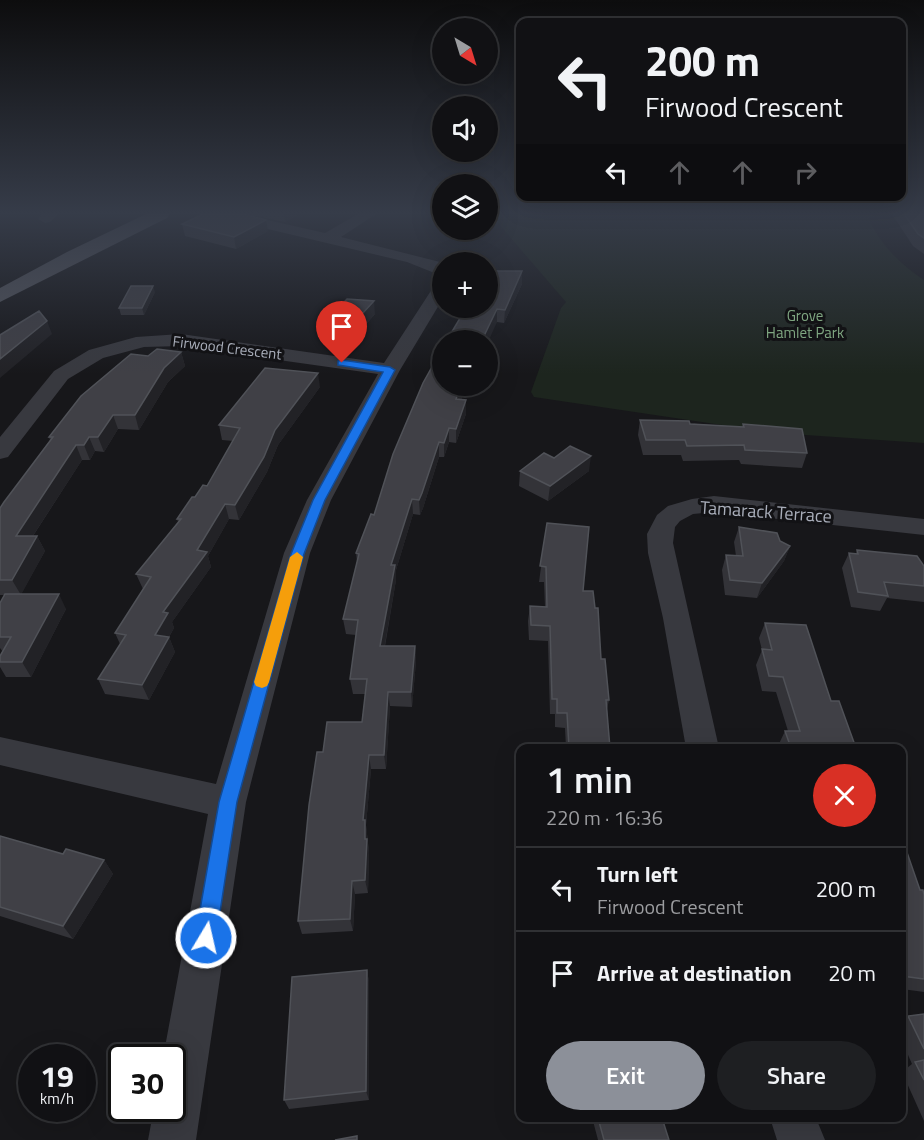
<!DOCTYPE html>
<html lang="en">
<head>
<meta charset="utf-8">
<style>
	:root { --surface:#111114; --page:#1e1f22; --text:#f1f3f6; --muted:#9c9da0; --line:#303134; --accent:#8c9099 }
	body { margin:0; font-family:"Titillium Web",sans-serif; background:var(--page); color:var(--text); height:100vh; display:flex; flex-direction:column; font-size:22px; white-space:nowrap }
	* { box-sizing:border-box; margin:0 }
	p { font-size:20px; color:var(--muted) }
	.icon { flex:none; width:33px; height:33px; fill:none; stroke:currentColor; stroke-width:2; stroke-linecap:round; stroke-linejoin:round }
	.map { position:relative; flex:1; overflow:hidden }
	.details { position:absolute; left:516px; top:744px; width:390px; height:378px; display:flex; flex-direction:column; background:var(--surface); border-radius:12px; box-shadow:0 6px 24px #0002,0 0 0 2px var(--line) }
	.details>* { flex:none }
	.banner { position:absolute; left:516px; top:18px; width:390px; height:183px; border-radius:12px; box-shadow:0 6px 24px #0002,0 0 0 2px var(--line); background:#111114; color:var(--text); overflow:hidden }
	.needle { width:39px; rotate:142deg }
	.tools { position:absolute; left:432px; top:18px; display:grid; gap:12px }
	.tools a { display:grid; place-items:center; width:66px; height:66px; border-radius:50%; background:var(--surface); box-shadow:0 6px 24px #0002,0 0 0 2px var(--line); font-size:30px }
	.speed { position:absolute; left:18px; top:1044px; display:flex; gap:12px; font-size:30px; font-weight:700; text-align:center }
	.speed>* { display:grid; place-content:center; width:78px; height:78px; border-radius:50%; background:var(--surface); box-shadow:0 6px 24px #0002,0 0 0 2px var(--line); line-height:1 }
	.speed small { font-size:15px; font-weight:400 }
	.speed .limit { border:3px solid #111; border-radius:9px; background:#fff; color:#111 }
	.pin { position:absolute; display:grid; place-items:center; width:51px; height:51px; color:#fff; margin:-62px -26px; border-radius:50% 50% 50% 0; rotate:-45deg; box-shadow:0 0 6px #0007 }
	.pin .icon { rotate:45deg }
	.me { position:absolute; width:66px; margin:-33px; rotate:9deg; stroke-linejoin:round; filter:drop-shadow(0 0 4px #0008) }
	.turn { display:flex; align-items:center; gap:21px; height:126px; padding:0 30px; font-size:27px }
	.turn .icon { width:78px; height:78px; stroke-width:2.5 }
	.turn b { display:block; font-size:42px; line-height:51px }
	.lanes { display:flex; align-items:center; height:57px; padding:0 30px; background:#0003; justify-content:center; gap:30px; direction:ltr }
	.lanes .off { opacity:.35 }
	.round { display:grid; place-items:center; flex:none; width:63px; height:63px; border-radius:32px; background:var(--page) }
	.summary { display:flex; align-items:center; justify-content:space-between; height:102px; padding:0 30px }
	h1 { font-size:36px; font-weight:600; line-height:45px }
	.primary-button { display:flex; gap:12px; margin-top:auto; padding:12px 30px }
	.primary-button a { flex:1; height:69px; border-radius:36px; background:var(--accent); color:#fff; font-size:24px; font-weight:600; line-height:69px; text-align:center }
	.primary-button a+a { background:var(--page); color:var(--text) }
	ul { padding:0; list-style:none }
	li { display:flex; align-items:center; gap:18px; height:84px; padding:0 30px; border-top:2px solid var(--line) }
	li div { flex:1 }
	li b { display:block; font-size:22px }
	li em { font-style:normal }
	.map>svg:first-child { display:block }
</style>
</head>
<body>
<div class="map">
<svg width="924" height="1140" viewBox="0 0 924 1140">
	<rect width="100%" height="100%" fill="#17171a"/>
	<!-- green -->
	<path fill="#1d251e" d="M488,214H873L869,220C882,246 900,264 924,280V443L776,433L534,397L531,392L561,308L566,302L497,222L488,220Z"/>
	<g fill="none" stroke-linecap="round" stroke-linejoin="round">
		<!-- street -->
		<path fill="#38393f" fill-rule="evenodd" d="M42,214H58L50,222L45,223L38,219Z
			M214,214H241L325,233L358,214H376L341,237L440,262L442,264V276L407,262L221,218Z
			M442,282V300L400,370L331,500L310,553L246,802L196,1140H148L154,1108H172V1058H163L208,814L0,765V737L216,784L284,553L307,500L378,374L181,346L144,347L103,358L68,379L8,457L0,459V437L54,371L89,350L136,337L181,334L384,363L436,283Z
			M714,496L924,519V535L714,512L693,514L680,521L675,527L673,543L719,748H686L663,618L648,553L647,534L657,515L668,506L692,499Z
			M770,1118H816L825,1140H777Z"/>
		<!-- primary -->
		<path fill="#54565e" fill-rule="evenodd" d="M146,214H170L167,218L0,302V288L67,252Z"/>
	</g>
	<!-- wall -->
	<path fill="#333338" d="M247,214H299L285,222Z
		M892,214H924V254L913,246Z
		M182,224L268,231L236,249L185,236Z
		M522,271V284L504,323L497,322L447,340Z
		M155,292L144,315H121L119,308Z
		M375,314L354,338L327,334L326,321Z
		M181,352L185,366L168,382L139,430L118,429L104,452L95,451L90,460H82L33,536H37L45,551L21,594L66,609L31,677H6L0,667V656L3,652L0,648V603L4,595H0V508L50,440L49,437L148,356Z
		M466,386L461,400L466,414L456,443L449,442L444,457H439L423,508L420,515L413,514L396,570V580L385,646H415L416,661L412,707L390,706L386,769H371L366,825L369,852L368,893L355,894L353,931L302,934L298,921L323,752L362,722L365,694H353L350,679L356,635L346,634L343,619L357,562L356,553L374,515Z
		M320,387L278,445L267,472L239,520L229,519L208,556L211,567L172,622L174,628L169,637L175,652L149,700L105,694L98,679L120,644L115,633L143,589L136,574L178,522L177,519L207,486L233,441L222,440L219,425Z
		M640,420L742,427L743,424L807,453L802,468L741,464L739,460L683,461L681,455H643L638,435Z
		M554,458L589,471L548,501L519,486L520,471Z
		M547,523L583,591L601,659L609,700L607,709L610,748H566L565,728L555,727V714H550L548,641L529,640L528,621L530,606L545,607L544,582H539Z
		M739,527L780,541L790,546L784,561L757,598L725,595L722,570L726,555L736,556L734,542Z
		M857,550L924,566V602L887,598L880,611L851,607L842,568L849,553L856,554Z
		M765,623L831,701L856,748H779L778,746L785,731H788L776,692L762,691L756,665L762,650L759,638Z
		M0,836L63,854L104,860L113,874L73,939L0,916Z
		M902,838L920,890L924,895V992L902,989Z
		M367,970L369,982V1100L289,1109L284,1100Z
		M924,1014V1121L902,1072L912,1064L902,1041V1022L908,1016Z
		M594,1118H598L669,1140H598L593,1121Z"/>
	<!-- shaded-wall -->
	<path fill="#222226" d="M284,214H299L285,222Z
		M266,220L268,231L236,249L234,237Z
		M522,271V284L504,323L505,310Z
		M153,286L155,292L144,315L142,308Z
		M374,301L375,314L354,338L352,325Z
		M497,309V322L488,342V340H482Z
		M47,321L52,334L0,378V359Z
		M181,352L185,366L168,382L139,430L135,415L164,368Z
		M318,373L320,387L278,445L267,472L239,520L235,505L275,430Z
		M461,386H466L456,413V399Z
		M466,400V414L456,443V429Z
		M113,415L118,429L104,452L98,437Z
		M449,428V442L444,457V443Z
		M89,437L95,451L90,460L84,445Z
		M439,442V457L423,508L420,515L419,500Z
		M76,445L82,460L23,551L16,536Z
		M591,456L589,471L548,501L550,486Z
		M412,499L413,514L396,570V580L382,661L380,646L391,565Z
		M225,504L229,519L208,556L211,567L172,622L174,628L161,650L155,635L163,612L197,550Z
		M37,536L45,551L21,595L12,580Z
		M790,546L784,561L757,598L762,583Z
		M59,594L66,609L31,677L22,662Z
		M169,637L175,652L149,700L142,685Z
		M415,646L416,661L412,707L411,692Z
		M388,692L390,706L386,769L384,755Z
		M369,755L371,769L366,825L369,852L368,893L365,880L363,820Z
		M104,860L113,874L73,939L63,926Z
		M352,881L355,894L353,931L350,919Z
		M367,970L369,982V1100L366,1091Z"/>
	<!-- building -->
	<path fill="#404046" stroke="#505258" stroke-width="1.5" d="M203,214H244L266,220L234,237L182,224Z
		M904,214H924V238L918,234Z
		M488,271H522L505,310L497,309L482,340H447L466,308H488Z
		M131,286H153L142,308H119Z
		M347,299L374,301L352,325L326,321Z
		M39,311L47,321L0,359V335Z
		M157,349L181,352L164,368L135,415H113L98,437H89L84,445H76L16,536H37L12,580H0V508L4,502L53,437H49L81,396L131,354L148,356Z
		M442,349V386H461L456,399L466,400L456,429L449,428L444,443L439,442L422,493L419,500L412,499L391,565H395L380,646H415L411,692H388L384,755H369L363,820H365V839H367L365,880L352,881L350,919L298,921L309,805L317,752H323L327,722H362L367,679H350L358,620L343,619L359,554L356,553L371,514L374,515L393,454L423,383Z
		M265,368L318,373L275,430L264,457L235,505L225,504L197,550L207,552L163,612L168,613L155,635L169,637L142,685L98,679L126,635L115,633L151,577L136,574L181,519H177L192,497H195L203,485L207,486L240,428L219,425Z
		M640,420L689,421L690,424L744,427L743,424L802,429L807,453L745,450L744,445L687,446L685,440H646Z
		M570,446L591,456L550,486L520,471L544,453L554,458Z
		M547,523L589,527L583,591H593L595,608H598L601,659H605L609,700H606L610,748H569L567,713H557V699H552L550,626L531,625L530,606L547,607L546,567L540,566Z
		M739,527L777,533L780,541L790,546L762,583L730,580L726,555L743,556Z
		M857,550L917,556L924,566V586L884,582L888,596L858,592L849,553L858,554Z
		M5,594H59L22,662H0V656L11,637H0V603Z
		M765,623L806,625L831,701H839L856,748H791L785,731H800L783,677L769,676L762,649L772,650Z
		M0,836L63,854L66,849L104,860L63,926L0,907Z
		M902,838L920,890H923L924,895V979L902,976Z
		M367,970L366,1091L284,1100L292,977Z
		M924,1014V1049L908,1016Z
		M924,1060V1080L915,1062Z
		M598,1118H662L669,1140H604Z
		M357,1136V1140H335Z"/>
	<!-- sky -->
	<linearGradient id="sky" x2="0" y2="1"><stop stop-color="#0d0d0e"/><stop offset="0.57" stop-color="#363c49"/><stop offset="1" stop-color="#363c49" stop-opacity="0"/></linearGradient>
	<rect width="924" height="374" fill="url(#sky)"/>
	<!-- route -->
	<path fill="#1a73e8" stroke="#114b97" stroke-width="1.5" d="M342,360L390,367L395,370L325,500L304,554L237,802L216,938L213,945L206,948L198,945L195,938L219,802L291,554L313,500L383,372L338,365V361Z"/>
	<!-- slow -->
	<path fill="#f59e0b" d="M297,552L303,557L269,682L267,686L262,688L256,686L254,682L290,557Z"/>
	<g text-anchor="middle" stroke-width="6" stroke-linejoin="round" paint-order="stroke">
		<!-- far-park labels -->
		<g font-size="15" fill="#7fa681" stroke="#121215">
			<text x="805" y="321">Grove<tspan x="805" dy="17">Hamlet Park</tspan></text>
		</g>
		<!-- far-street labels -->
		<g font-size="15" fill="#a9aeba" stroke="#121215">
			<text transform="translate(227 348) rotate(7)" y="5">Firwood Crescent</text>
		</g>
		<!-- street labels -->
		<g font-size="18" fill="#a9aeba" stroke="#121215">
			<text transform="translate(766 512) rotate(4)" y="6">Tamarack Terrace</text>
		</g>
	</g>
</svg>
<div class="tools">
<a><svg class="needle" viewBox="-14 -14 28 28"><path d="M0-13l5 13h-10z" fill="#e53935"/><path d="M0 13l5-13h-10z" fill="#9c9da0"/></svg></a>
<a><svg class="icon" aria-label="sound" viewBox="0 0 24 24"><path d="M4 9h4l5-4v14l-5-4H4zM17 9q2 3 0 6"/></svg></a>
<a><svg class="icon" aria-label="layers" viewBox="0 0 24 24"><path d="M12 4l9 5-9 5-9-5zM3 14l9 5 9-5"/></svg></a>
<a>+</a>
<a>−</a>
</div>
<div class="speed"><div>19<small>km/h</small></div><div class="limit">30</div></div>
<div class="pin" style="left:342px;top:363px;background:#d93025"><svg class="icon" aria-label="arrive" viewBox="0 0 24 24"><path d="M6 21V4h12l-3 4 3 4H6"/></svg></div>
<svg class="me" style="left:206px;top:938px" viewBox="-20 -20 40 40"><circle r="17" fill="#1a73e8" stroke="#fff" stroke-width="3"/><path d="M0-11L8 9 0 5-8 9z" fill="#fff"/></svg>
<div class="banner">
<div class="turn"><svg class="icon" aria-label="left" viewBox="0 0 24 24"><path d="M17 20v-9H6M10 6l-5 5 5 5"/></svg><div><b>200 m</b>Firwood Crescent</div></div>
<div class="lanes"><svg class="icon" aria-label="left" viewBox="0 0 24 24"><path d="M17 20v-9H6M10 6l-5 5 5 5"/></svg><svg class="icon off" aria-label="ahead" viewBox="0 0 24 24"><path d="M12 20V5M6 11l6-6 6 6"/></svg><svg class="icon off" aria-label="ahead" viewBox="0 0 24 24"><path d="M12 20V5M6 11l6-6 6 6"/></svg><svg class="icon off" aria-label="right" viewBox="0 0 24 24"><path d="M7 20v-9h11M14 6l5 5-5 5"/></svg></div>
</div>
<section class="details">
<div class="summary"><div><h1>1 min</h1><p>220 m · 16:36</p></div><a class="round" style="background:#d93025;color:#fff"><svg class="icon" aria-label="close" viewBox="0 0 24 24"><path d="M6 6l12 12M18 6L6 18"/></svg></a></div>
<ul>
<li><svg class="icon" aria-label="left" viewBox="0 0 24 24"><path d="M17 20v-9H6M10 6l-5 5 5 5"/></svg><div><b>Turn left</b><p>Firwood Crescent</p></div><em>200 m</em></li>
<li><svg class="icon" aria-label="arrive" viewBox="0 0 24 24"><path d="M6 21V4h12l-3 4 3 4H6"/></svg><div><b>Arrive at destination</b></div><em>20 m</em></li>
</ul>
<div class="primary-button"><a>Exit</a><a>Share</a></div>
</section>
</div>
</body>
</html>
